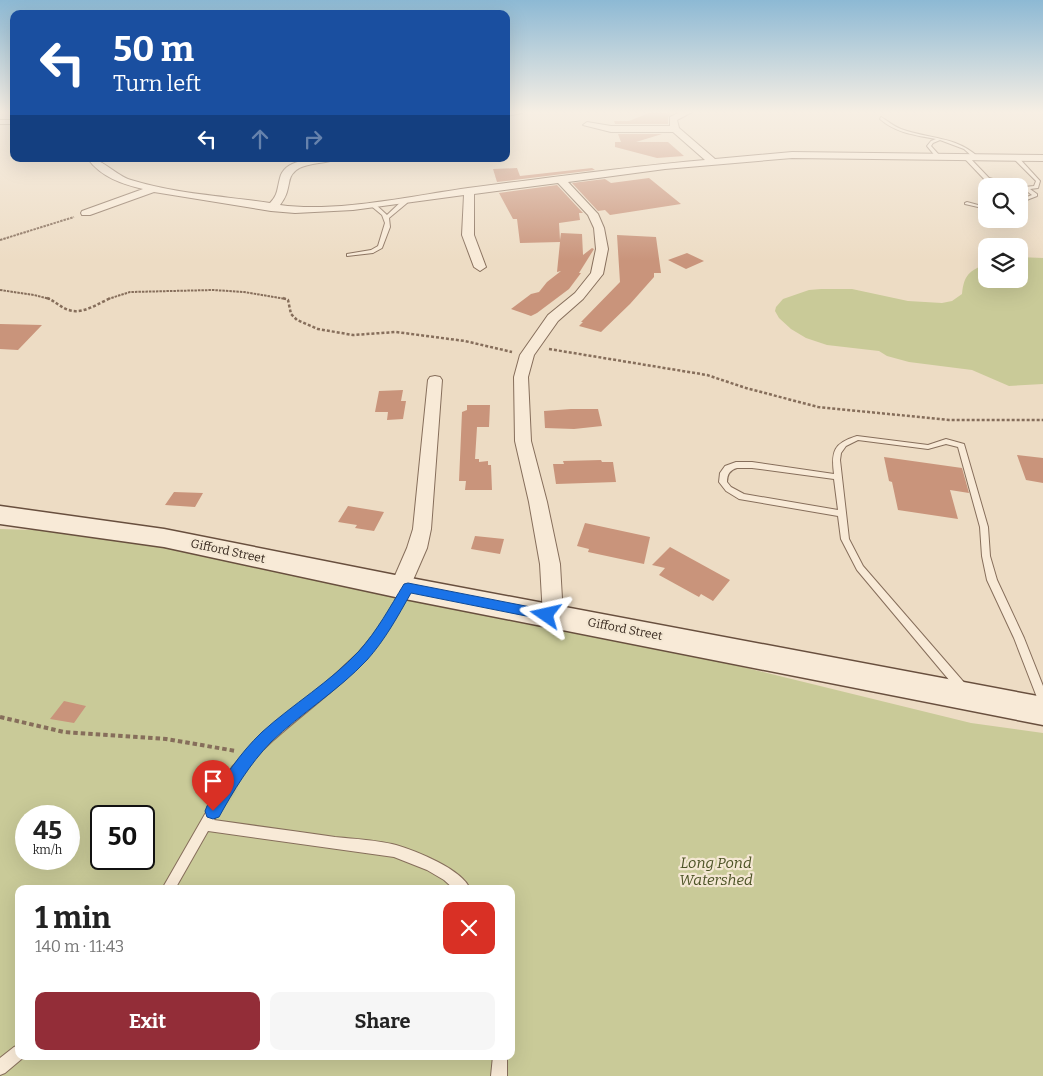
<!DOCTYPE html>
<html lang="en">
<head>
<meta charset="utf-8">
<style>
	:root { --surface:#fff; --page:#f6f6f6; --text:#222; --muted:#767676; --accent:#932d38 }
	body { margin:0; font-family:Bitter,serif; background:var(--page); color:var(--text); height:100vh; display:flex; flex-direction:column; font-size:19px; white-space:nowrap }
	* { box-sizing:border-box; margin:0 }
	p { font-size:16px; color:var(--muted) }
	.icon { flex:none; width:28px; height:28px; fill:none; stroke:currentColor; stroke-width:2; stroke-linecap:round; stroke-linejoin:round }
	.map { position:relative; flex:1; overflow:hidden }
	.sheet { position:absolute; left:15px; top:885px; width:500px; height:175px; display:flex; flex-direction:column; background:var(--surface); border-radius:10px; box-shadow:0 5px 20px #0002 }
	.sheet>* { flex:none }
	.banner { position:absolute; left:10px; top:10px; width:500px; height:152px; border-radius:10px; box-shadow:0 5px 20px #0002; background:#1a4fa0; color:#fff; overflow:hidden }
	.buttons { position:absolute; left:978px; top:178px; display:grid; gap:10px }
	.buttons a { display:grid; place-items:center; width:50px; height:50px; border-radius:10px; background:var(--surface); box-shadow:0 5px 20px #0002; font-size:25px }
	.speed { position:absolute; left:15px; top:805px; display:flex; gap:10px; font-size:25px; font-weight:700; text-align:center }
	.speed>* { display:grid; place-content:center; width:65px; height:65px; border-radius:50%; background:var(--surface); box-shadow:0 5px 20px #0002; line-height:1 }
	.speed small { font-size:12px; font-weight:400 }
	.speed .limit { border:2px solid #111; border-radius:8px; background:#fff; color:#111 }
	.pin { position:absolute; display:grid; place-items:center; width:42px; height:42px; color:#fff; margin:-51px -21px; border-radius:50% 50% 50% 0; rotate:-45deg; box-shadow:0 0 5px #0007 }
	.pin .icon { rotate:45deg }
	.me { position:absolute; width:55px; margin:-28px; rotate:281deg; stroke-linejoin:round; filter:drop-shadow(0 0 4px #0008) }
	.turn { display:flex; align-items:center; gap:18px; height:105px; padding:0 20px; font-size:22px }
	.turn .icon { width:65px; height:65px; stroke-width:2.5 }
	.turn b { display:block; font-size:35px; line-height:42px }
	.lanes { display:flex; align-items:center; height:48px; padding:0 20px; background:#0003; justify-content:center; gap:25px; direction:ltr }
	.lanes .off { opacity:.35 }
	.round { display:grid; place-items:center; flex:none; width:52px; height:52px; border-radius:10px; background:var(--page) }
	.headline { display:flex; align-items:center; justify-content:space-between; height:85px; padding:0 20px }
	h1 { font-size:30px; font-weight:700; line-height:38px }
	.cta { display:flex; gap:10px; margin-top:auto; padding:10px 20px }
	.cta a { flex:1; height:58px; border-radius:10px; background:var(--accent); color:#fff; font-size:20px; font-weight:700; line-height:58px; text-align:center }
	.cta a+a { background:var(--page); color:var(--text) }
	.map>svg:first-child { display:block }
</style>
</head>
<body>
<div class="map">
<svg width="1043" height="1076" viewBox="0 0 1043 1076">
	<rect width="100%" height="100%" fill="#eddcc4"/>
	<!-- green -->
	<path fill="#c9ca98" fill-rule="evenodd" d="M1019,257L1043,258V384L1009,386L972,370L909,362L887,356L879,351L827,345L806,338L791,329L779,318L775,311L776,307L783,299L809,290L821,289H852L908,301L942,303L952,301L962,294C964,275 969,271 986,264V279H1019Z
		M0,529L102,532L595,631L971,723L1043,733V1076H0ZM26,816H69V859H26ZM101,816H144V859H101ZM19,889H511V1056H19Z"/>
	<!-- building -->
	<path fill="#c9947b" d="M654,111L671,114L668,117V124H615L614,121H629Z
		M618,134H662L636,142H668L684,156L657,158L615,147V142H621Z
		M517,168L520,176L592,168L595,170L497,182L493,169Z
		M649,178L681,204L610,215L605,210L598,211L572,183L605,179L611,183Z
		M557,185L583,213H579L580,220L559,223L560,240L561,233L582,234L583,255L592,248L594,249L579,273H581L569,289L537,313L531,316L511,309L531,294L539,292L547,282L561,271L557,272L560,242L520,243L517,219H513L499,193Z
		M617,235L656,237L661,273H654V277L630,304L601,332L579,326L583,322H581L620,282Z
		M687,253L704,261L686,269L668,260Z
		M0,324L42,325L18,350L0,349Z
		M403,390L401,401H406L403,419L387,420L388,412H375L379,391Z
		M467,405H490L489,427H477L475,459H479V462L488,461V465H491L492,490H465L466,481H459L462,412L467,410Z
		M571,409H598L602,426L574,429L545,428L544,411Z
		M1017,455L1043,458V483L1026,480Z
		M884,457L962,468L969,493L950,490L958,519L898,510L892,482L889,481Z
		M601,460L602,462H613L616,482L556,484L553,464H564L563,461Z
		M174,492L203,493L195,507L165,505Z
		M348,506L384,512L374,531L355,528L357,525L338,522Z
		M585,523L650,537L644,564L588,552L589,549L577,546Z
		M475,536L504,539L500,554L471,549Z
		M670,547L730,580L713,601L701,594L699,597L659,575L665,568L652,565Z
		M64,701L86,706L74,723L50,719Z"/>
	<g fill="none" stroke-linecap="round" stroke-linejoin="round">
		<!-- service casing -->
		<g stroke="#866e5b" stroke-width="2">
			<path id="service" d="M881,117C888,121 893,126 901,129C928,139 956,136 978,157L974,158L964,149L940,140L933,143L931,146L940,156L936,157L927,146L931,141L936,139C915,135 896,133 880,119Z
				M964,156H968L989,178L1020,186L1019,187L985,180L964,158Z
				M1014,157H1018L1040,181L1038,188L1030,189L1037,194V196L1019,203V200L1032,195L1024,189V187L1034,186L1036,181L1014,159Z
				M405,198L409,199L407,203L389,218L390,227L382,248L373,253L347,256V254L371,250L378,246L385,223L382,215L370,205V203H374L387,215Z
				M967,202L978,205H986V207H978L965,204V203Z
				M857,436L928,445L946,439L964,444L988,527L990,556L997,580L1024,638L1043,686V705L1039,703L1038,700L1014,638L987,580L982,556L980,527L958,447L946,444L928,449L858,440L846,446L841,453L840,460L849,539L863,566L968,687L969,690L968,693L964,695L960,693L857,570L841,539L838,516L739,499L726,491L719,482L720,473L725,466L736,462H752L834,474C831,451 834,443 857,436ZM737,468H752L834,479L838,510L744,494L731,487L727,482C727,474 730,470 737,468Z
				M408,584L411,585L413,588L411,591C398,614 385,637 367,657C329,700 277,729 241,774C230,787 223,805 214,820C255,826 295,831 335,837C355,839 377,840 396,845C416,851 462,869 470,889H454L444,880L427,870L394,857L208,831L175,889H162L232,767L263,734L328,681L359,652L381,626L405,585Z
				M19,1045V1056L24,1057L5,1073L0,1075V1058L14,1047Z
				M493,1056H507V1076H491Z"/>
		</g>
		<!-- minor casing -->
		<g stroke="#866e5b" stroke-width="2">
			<path id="minor" d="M523,111L522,113L506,116V112Z
				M682,111H694L677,120L679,128L715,159L792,152L1043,155V161L792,158L665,169L568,182L598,214L604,228L608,249L603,274L583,299L558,321L534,355L528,377L531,441L547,502L560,564L563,616L560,622L553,624L546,622L543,616L540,564L529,502L515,441L514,377L520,355L548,315L575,293L591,273L596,249L594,228L588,215L558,183L474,194V235L486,267L480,271L474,267L462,235L464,195L353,210L295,213L271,211L154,192L90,215H82L81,213L82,211L143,189C122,184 101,177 88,159C104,159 115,175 131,180C176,194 224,196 270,203C278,195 277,189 280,178C285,158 315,159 331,159L330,161C314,165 292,163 289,183C287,193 286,197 280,205C336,213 411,196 468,188C547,178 625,167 705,160L673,132H611L583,125L587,122L611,126H670V117Z
				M0,120H14V124H0Z
				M435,376L440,377L442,380L431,529L427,548L410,587L407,592L400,595L393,592L390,587L407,548L413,529L428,380L430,377Z"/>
		</g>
		<!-- secondary casing -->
		<g stroke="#684f3e" stroke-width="3">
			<path id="secondary" d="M0,506L164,529L400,576L1043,697V725L400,598L164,547L0,524Z"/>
		</g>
		<!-- path-far2 -->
		<path stroke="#866e5b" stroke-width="2" stroke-dasharray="2.5 1" stroke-linecap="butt" d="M0,240L74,217
			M0,290L34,295L50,299
			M108,299L130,292L213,290L244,292L286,299"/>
		<!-- path-far1 -->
		<path stroke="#866e5b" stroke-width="2.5" stroke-dasharray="3 2" stroke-linecap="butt" d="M47,298C55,301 61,308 69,310C82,315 99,303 111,298
			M283,298L288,300L291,314L297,320L318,329L353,335L396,332L465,341L512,352
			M549,349L707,375L746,388L818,407L949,420H1043"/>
		<!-- path -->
		<path stroke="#866e5b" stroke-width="4" stroke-dasharray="4.5 3" stroke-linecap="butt" d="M0,717L64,732L166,739L236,751"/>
		<!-- service -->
		<use href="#service" fill="#f8ead7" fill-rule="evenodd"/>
		<!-- minor -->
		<use href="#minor" fill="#f8ead7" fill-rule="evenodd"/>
		<!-- secondary -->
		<use href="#secondary" fill="#f8ead7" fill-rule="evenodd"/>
	</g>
	<!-- sky -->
	<linearGradient id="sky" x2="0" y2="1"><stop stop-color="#8db9d4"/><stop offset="0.43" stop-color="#f7efe4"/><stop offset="1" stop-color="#f7efe4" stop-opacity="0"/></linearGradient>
	<rect width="1043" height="261" fill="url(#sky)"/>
	<!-- route -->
	<path fill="#1a73e8" stroke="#114b97" d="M408,583L546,610L550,611L552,615L550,618L546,620L411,593C398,616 385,640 367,660C338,691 301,713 271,742C249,765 234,790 219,817L213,819L207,817L205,811L207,806C223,779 239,754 262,732C293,704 330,682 359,651C377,631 390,607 404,584Z"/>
	<g text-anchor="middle" stroke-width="4.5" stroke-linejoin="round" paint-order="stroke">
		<!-- street labels -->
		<g font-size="12" fill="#37281e" stroke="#f4e7d3">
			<text transform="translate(228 551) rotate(12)" y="4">Gifford Street</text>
			<text transform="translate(625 629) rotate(11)" y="4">Gifford Street</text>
		</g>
		<!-- near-park labels -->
		<g font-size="15" font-style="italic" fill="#4c5326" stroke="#f4e7d3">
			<text x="716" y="868">Long Pond<tspan x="716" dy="17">Watershed</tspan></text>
		</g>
	</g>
</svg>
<div class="buttons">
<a><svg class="icon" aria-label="search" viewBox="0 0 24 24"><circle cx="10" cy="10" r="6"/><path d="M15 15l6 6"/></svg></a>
<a><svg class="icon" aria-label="layers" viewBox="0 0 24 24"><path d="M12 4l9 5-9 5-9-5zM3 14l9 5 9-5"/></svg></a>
</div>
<div class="speed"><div>45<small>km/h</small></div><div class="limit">50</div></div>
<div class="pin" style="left:213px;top:811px;background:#d93025"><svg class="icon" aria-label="arrive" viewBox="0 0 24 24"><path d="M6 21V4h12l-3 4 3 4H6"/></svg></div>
<svg class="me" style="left:546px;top:615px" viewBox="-20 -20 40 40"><path d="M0-17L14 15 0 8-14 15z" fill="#1a73e8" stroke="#fff" stroke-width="4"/></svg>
<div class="banner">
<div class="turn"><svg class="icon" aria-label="left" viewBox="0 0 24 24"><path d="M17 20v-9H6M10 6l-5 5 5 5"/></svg><div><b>50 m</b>Turn left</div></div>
<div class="lanes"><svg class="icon" aria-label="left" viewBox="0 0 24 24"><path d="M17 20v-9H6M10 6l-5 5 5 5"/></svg><svg class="icon off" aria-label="ahead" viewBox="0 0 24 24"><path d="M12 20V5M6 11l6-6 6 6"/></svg><svg class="icon off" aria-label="right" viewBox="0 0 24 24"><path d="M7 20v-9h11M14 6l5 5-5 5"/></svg></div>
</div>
<section class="sheet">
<div class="headline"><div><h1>1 min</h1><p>140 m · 11:43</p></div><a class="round" style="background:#d93025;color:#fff"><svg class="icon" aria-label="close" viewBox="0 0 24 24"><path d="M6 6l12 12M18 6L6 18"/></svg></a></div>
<div class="cta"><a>Exit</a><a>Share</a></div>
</section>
</div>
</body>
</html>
